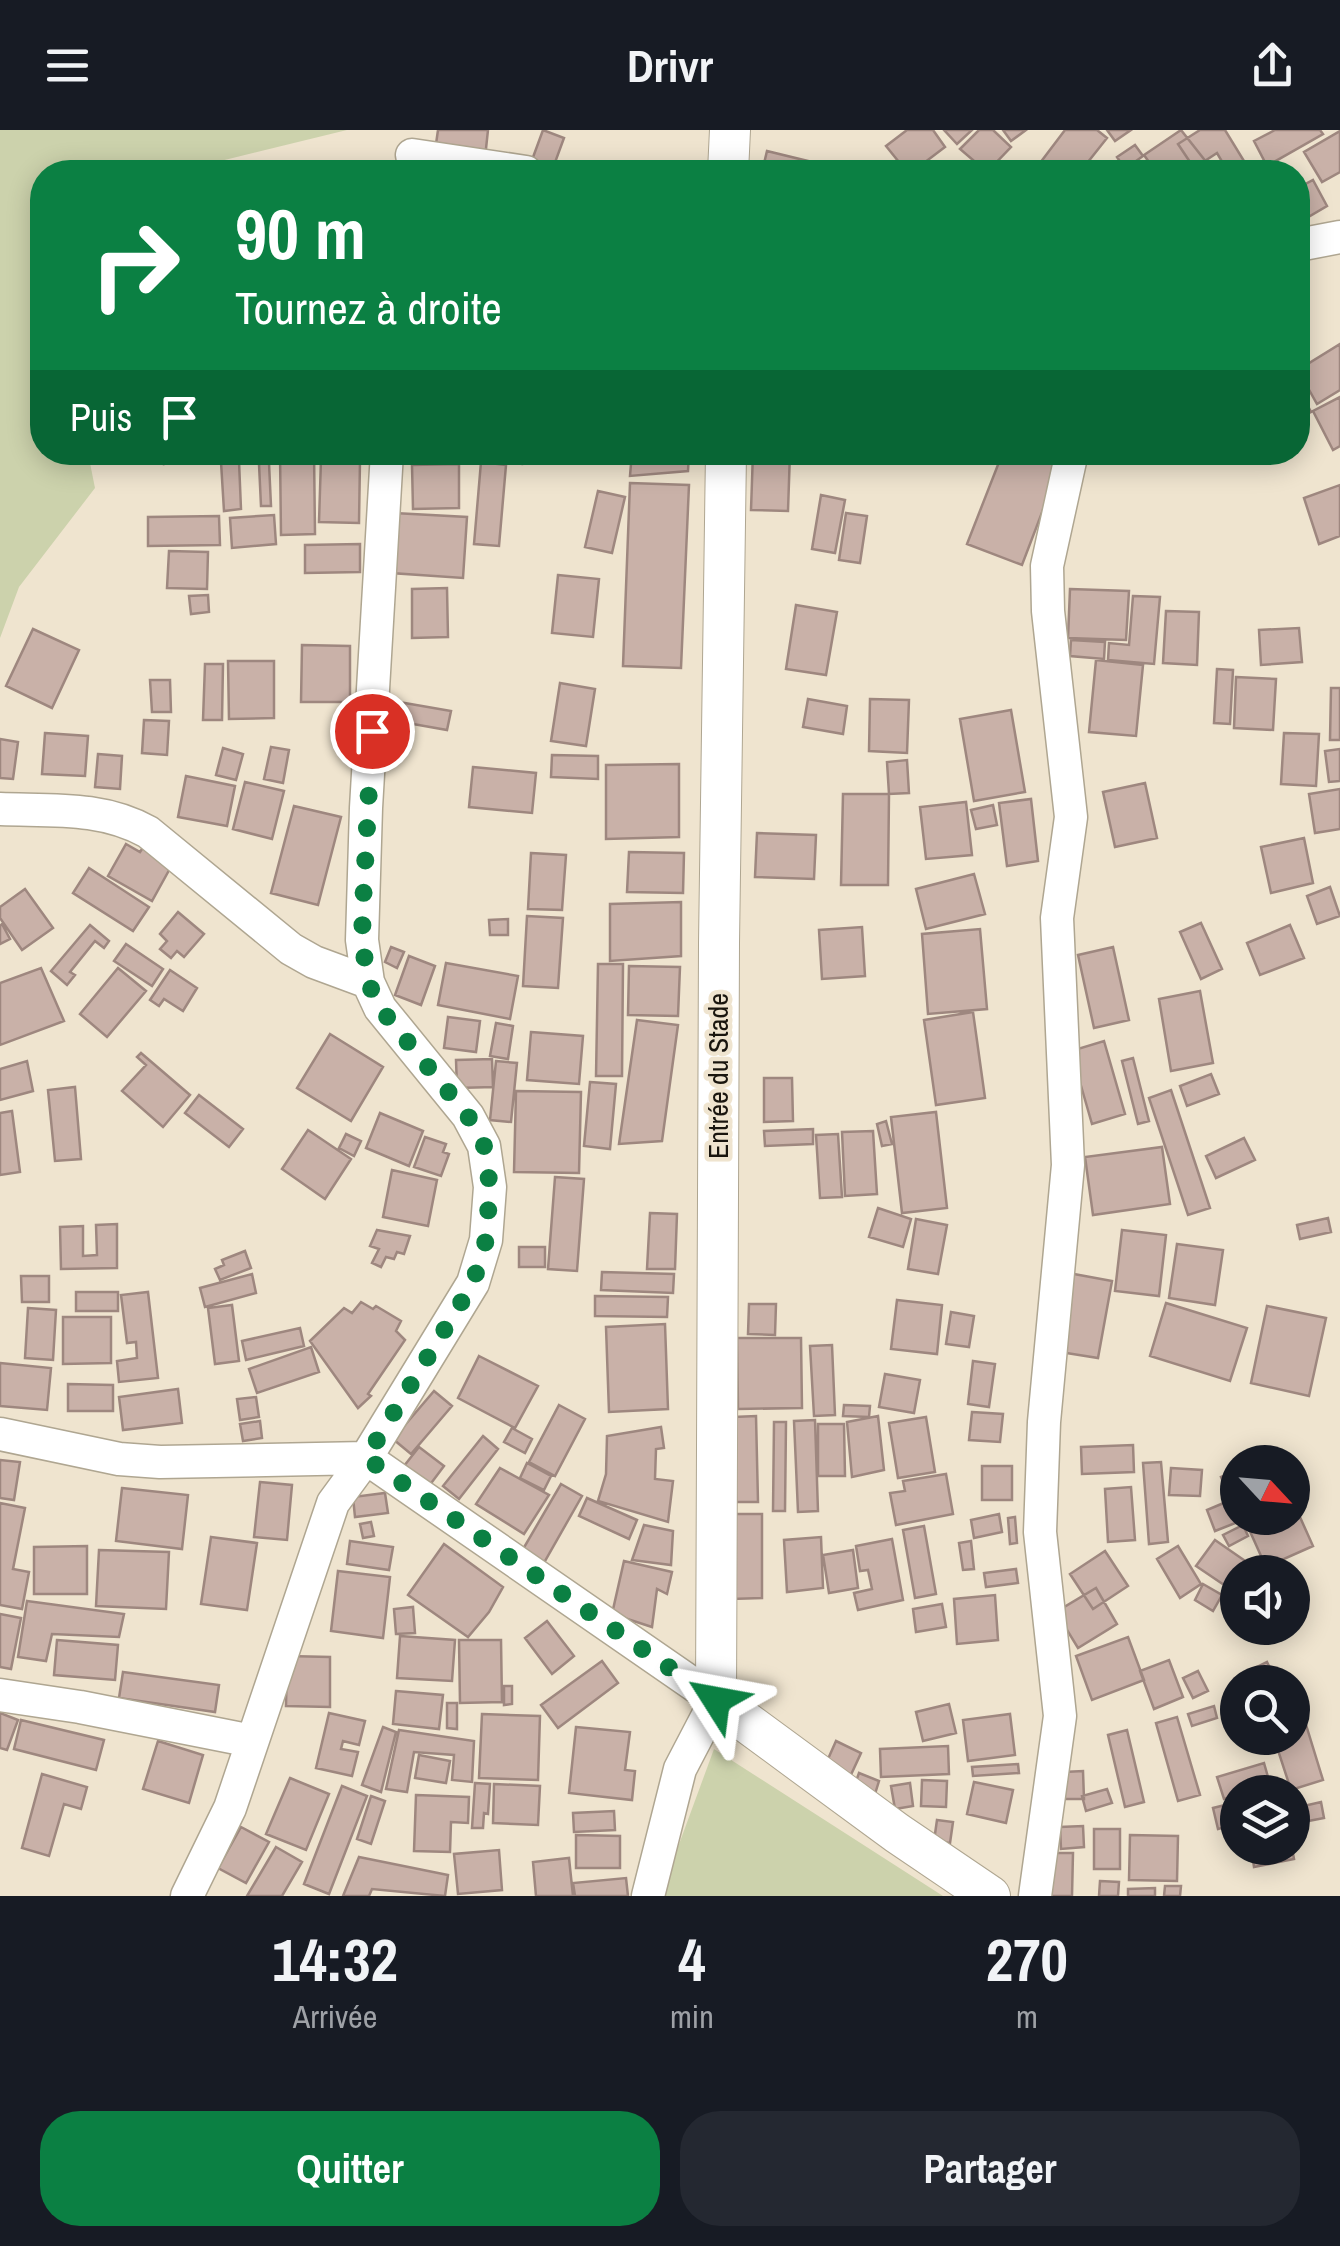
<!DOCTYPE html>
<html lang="fr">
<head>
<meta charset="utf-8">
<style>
	:root { --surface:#171b24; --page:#242831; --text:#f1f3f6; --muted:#9ea1a6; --accent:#0b8043 }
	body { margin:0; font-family:"Archivo Narrow",sans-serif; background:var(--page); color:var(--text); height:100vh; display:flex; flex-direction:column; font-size:38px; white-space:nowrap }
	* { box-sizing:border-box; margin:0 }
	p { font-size:32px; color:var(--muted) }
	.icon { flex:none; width:55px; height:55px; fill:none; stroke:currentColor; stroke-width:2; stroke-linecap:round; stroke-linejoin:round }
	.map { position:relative; height:1766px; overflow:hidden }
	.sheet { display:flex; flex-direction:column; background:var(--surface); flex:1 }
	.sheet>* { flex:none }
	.top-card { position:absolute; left:30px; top:30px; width:1280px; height:305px; border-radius:40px; box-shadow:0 5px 25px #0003; background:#0b8043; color:#fff; overflow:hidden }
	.needle { width:65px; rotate:116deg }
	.buttons { position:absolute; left:1220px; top:1315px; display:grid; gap:20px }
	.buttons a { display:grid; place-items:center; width:90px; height:90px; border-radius:50%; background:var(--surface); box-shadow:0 5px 25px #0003; font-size:50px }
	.pin { position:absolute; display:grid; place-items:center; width:85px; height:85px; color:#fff; margin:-42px; border:5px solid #fff; border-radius:50%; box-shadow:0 2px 10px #0007 }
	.me { position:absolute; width:110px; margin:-55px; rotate:304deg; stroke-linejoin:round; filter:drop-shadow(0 0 8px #0008) }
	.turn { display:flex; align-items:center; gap:35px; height:210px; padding:0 40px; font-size:45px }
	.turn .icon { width:130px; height:130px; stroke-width:2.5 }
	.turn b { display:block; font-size:70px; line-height:85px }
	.then { display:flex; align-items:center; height:95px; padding:0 40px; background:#0003; gap:20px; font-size:38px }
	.eta { display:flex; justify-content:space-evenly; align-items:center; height:170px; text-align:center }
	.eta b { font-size:60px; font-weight:800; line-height:70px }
	.primary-button { display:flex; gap:20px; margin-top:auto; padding:20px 40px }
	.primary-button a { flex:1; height:115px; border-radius:40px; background:var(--accent); color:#fff; font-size:40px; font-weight:800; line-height:115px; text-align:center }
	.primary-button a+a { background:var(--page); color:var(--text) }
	header { display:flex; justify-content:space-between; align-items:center; height:130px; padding:0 40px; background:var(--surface); font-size:45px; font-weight:800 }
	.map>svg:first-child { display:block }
</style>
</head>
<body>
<header><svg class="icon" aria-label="menu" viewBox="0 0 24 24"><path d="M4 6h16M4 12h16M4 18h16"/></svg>Drivr<svg class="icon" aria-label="share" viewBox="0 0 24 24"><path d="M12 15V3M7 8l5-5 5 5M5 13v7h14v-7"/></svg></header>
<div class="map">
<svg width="1340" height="1766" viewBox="0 0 1340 1766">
	<rect width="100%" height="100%" fill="#efe4cf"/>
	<!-- green -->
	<path fill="#ccd2ac" d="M0,0H347L176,42H42V76L35,78L42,114V322L88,323L95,358L19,457L0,508Z
		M714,1619L943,1766H660Z"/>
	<!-- building -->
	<path fill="#c9b1a8" stroke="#9e877f" stroke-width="2.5" d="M438,0H488L485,28L435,21Z
		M543,0L564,8L553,38L532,30Z
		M907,0H933L945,17L912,42H907L886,16Z
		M944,0H972L957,14Z
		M979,0H993L1011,17L987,42L960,19Z
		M1003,0H1026L1011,11Z
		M1065,0H1097L1107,8L1080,42H1052L1040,33Z
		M1107,0H1131L1115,11Z
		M1181,0L1207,33L1193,42H1156L1144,25Z
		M1200,0H1225L1244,31L1227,40L1217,23L1194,38L1178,14Z
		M1275,0H1320L1323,4L1267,36L1254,11Z
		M1340,1V42L1322,52L1304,22Z
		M1135,15L1143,26L1125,39L1117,27Z
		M767,21L820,34L817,42H762Z
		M1313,50L1327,76L1298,93V58Z
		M1340,214V260L1317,274L1298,240Z
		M1298,257L1311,282L1298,289Z
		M1340,267V316L1333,320L1313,281Z
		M163,322H184L185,330L164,334Z
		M280,322H314L315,404L281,405Z
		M500,322H523L522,334L499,332Z
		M632,322H689L688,341L630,346Z
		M753,322H790L788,381L751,380Z
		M1003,322H1065L1022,435L967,414Z
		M321,329L360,330L359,393L319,392Z
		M239,331L241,379L224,381L221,332Z
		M481,332L506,335L499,416L474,414Z
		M269,333L271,376H261L259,334Z
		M459,334V378L413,379L412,335Z
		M630,353L689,355L681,538L623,536Z
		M1340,355V406L1319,414L1304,368Z
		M598,361L625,367L612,423L585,417Z
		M821,365L845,370L835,423L812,419Z
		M394,383L467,387L463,448L391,443Z
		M846,383L867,386L860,433L839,430Z
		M274,385L276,414L232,418L230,388Z
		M219,386L220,415L148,416V387Z
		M360,414V442L305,443V415Z
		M169,421L208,422L207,459L167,458Z
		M558,445L599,449L593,507L552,503Z
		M447,458L448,507L412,508V459Z
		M1070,459L1129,461L1126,510L1068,508Z
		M208,465L209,482L191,484L189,466Z
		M1133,466L1160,467L1154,534L1108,530L1109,513L1129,515Z
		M796,475L837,482L826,545L786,539Z
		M1166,481L1199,482L1197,535L1163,533Z
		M1299,498L1302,532L1261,535L1259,500Z
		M33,499L79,520L52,578L6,556Z
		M1071,510L1105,512L1104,529L1070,526Z
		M302,515L350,516V572H301Z
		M1096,530L1143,535L1136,606L1089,602Z
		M228,531H274V588L229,589Z
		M205,534H223L222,590H203Z
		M1217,539L1233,540L1230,594L1214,593Z
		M1236,547L1276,549L1273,600L1234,598Z
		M150,550H170L171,582H152Z
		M560,553L595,559L586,616L551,611Z
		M1331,558H1340V610H1330Z
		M808,569L847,576L843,604L803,597Z
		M870,569L909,570L907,623L869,621Z
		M399,572L451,581L447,600L396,591Z
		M1011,580L1025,662L974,671L960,589Z
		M144,590L169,591L167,625L142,623Z
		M45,603L88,606L85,646L42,644Z
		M1284,603L1319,604L1316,656L1281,654Z
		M0,609L18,612L13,649L0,648Z
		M271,617L289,620L283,653L264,649Z
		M223,618L243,624L236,650L216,645Z
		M1340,619V651L1329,652L1325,621Z
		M98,624L122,626L120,659L95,657Z
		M552,625L598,626V649L551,647Z
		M907,630L909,663L889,664L887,632Z
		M679,634V707L606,709V635Z
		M473,637L536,643L532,683L469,677Z
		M186,646L235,656L227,696L178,687Z
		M245,652L284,661L272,709L233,699Z
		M1145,653L1157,708L1115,717L1103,662Z
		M1340,659V699L1315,703L1309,664Z
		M843,664H889L888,755H841Z
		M1031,669L1038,731L1007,736L999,673Z
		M966,672L972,725L926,729L920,677Z
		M993,675L997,695L976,699L971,680Z
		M294,676L341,687L318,775L271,763Z
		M757,703L816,705L814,749L755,747Z
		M1304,708L1313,753L1271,763L1261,717Z
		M126,714L140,722L144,716L173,733L152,771L108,746Z
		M629,722L684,723L683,763L627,762Z
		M531,723L566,725L562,780L528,779Z
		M89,738L149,777L133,801L73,763Z
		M974,744L985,784L926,799L916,759Z
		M1330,757L1340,786L1317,794L1307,766Z
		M25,759L53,798L22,820L0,788V777Z
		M681,772V826L610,831V774Z
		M178,782L204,804L184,827L177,821L171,828L160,819L167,811L160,804Z
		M527,786L563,788L558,858L523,856Z
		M508,789V805H490L489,790Z
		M1201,793L1222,839L1201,849L1180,802Z
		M2,794L10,809L0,814V796Z
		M90,795L109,811L104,818L95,811L70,842L75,845L67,855L51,841Z
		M1290,795L1304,828L1260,845L1247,813Z
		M862,797L865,846L822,849L819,800Z
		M980,799L987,879L928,884L922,804Z
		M126,814L163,839L152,856L114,831Z
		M391,817L404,822L397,838L385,832Z
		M1113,817L1129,890L1094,898L1078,825Z
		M409,826L435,836L421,875L395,865Z
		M446,833L518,846L510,889L438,875Z
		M598,834H623L622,946H596Z
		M629,836L680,837L678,886L628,885Z
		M41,838L64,891L0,915V853Z
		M118,838L146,861L107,907L80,884Z
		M170,840L197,858L183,881L164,869L159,876L150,870Z
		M1200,861L1213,933L1171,941L1159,869Z
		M973,882L985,968L936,975L924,890Z
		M448,887L480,891L476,922L444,918Z
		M637,890L678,895L662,1011L619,1014Z
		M496,893L513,896L508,929L490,926Z
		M531,902L583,906L579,954L527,950Z
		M330,904L383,937L351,991L297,958Z
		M1104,911L1125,984L1092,994L1071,921Z
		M141,923L190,965L163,997L122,961L146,935L137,927Z
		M1133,928L1149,991L1138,994L1122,931Z
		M492,929L493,957L457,958L456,930Z
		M27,931L33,961L0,970V939Z
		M496,931L517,933L511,992L490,990Z
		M1211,944L1219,964L1187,976L1180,956Z
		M764,948H792L793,991L764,992Z
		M590,952L616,954L610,1019L584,1016Z
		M75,957L81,1029L55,1031L48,960Z
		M1171,960L1210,1078L1188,1085L1149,968Z
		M516,961L581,962L579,1043L514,1042Z
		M199,965L243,999L229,1017L185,983Z
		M12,981L20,1042L0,1045V983Z
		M936,982L947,1078L902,1083L891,987Z
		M380,983L423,1001L409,1036L366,1018Z
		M886,991L892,1014L882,1016L877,994Z
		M813,999V1014L765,1016L764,1001Z
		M308,1000L351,1029L325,1069L282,1039Z
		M873,1001L877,1064L845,1066L842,1002Z
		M346,1004L361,1011L354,1026L339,1018Z
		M838,1004L842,1067L820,1068L816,1005Z
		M425,1007L446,1014L443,1022L449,1024L441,1046L414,1037Z
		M1244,1008L1255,1030L1216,1048L1206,1026Z
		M1162,1017L1170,1074L1093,1085L1085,1027Z
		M392,1040L437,1050L428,1096L383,1087Z
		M555,1047L584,1049L577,1141L548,1139Z
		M878,1078L911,1089L903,1117L869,1107Z
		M650,1083L677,1084L675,1139H647Z
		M1328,1088L1331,1102L1300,1109L1297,1095Z
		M916,1089L947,1095L938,1144L908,1139Z
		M117,1094V1138L61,1139L60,1097L83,1096V1126L97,1125L96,1095Z
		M377,1100L410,1106L404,1124L397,1122L394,1129L386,1127L381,1137L372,1133L379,1119L370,1116Z
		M1122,1100L1166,1105L1159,1166L1115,1161Z
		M1177,1114L1223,1120L1215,1175L1169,1168Z
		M519,1117H545V1137H519Z
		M245,1121L251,1138L220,1150L215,1139L224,1135L222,1130Z
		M602,1142L674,1144L673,1163L601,1160Z
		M252,1144L256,1163L205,1177L200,1158Z
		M1074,1144L1112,1151L1098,1228L1060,1222Z
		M21,1146H49V1172H22Z
		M76,1162H118V1181H76Z
		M148,1162L158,1248L119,1252L117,1231L137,1228L136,1212L127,1213L121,1165Z
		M595,1166L668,1167L667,1187L595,1186Z
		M897,1170L942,1175L937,1224L891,1219Z
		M361,1172L373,1179L376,1176L401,1191L396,1201L405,1210L368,1264L371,1266L358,1278L310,1211L344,1178L352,1183Z
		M1166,1173L1247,1198L1230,1251L1150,1226Z
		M749,1174H776L775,1205L748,1204Z
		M232,1175L239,1231L215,1234L208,1178Z
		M1267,1176L1326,1188L1309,1266L1251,1253Z
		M28,1178L56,1180L53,1230L25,1228Z
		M951,1182L974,1186L969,1217L946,1214Z
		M63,1187H111V1233L63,1234Z
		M665,1194L668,1279L609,1282L606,1197Z
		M300,1198L304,1216L246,1230L242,1211Z
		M737,1208H801L802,1278L738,1279Z
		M832,1215L835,1285L814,1286L810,1216Z
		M311,1217L319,1242L257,1263L249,1239Z
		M479,1226L538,1256L515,1298L458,1268Z
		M973,1231L995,1234L989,1277L968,1274Z
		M0,1233L51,1238L47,1280L0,1276Z
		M885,1244L920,1250L914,1283L879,1277Z
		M68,1254L113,1255V1281H68Z
		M178,1259L182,1293L123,1300L119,1267Z
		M434,1261L452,1276L411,1324L393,1309Z
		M256,1267L259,1287L240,1290L237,1269Z
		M559,1275L585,1289L555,1346L529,1332Z
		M844,1275L870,1276L869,1287L843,1286Z
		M972,1282L1003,1284L1000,1312L969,1310Z
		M756,1286L758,1372H736L734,1287Z
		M878,1286L884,1340L852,1347L847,1292Z
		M926,1287L935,1342L898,1348L889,1293Z
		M815,1290L818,1381L798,1382L794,1291Z
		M260,1291L262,1308L243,1311L240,1294Z
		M774,1292H786L785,1381H773Z
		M818,1294H844L845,1346H818Z
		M661,1297L664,1318L656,1319L655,1349L673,1351L668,1392L598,1371L606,1344L607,1306Z
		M512,1298L532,1309L525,1323L504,1312Z
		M483,1306L498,1319L459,1369L443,1356Z
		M1133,1315L1134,1342L1082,1344L1081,1317Z
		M419,1317L444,1336L429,1356L404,1336Z
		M0,1330L20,1332L14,1370L0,1368Z
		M1161,1332L1168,1412L1149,1414L1143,1333Z
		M527,1333L551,1346L544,1360L520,1348Z
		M982,1336H1012V1370H982Z
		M500,1338L549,1365L524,1404L476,1374Z
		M1171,1338L1202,1340L1200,1366L1169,1365Z
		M1238,1340V1359L1228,1364L1221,1347Z
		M946,1344L953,1384L896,1395L890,1363L905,1361L903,1351Z
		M260,1352L292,1355L287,1410L254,1407Z
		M561,1354L582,1366L541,1438L519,1426Z
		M1131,1357L1135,1410L1108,1412L1105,1359Z
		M122,1358L188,1365L182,1419L116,1411Z
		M385,1363L388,1383L355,1387L353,1367Z
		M1238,1367V1388H1248L1215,1401L1207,1380Z
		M587,1368L637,1390L629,1409L579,1386Z
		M0,1373L25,1378L13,1439L29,1442L22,1479L0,1475Z
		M1295,1376L1313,1416L1266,1437L1248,1397L1269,1388H1292Z
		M731,1384H762V1468L731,1469Z
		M999,1384L1002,1402L974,1408L971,1390Z
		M1015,1387L1017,1413L1010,1414L1008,1388Z
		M371,1392L374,1406L363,1408L360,1394Z
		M644,1395L673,1401L671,1435L632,1430Z
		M1243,1395L1248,1406L1229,1416L1223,1405Z
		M924,1396L936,1464L915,1468L903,1400Z
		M211,1407L257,1413L247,1480L201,1474Z
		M821,1407L823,1458L787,1462L784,1410Z
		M892,1409L903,1470L858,1480L854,1463L872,1459L868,1440L860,1441L856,1416Z
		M1215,1410L1254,1437L1251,1442H1238L1236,1463L1196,1436Z
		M350,1411L393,1417L389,1440L347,1434Z
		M971,1411L974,1439L963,1440L959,1413Z
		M444,1414L503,1457L489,1482L468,1507L408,1465Z
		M87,1416V1464H34V1417Z
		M1178,1416L1201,1454L1180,1468L1157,1429Z
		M99,1420L169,1422L166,1479L96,1476Z
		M853,1420L858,1458L829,1463L823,1425Z
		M1105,1421L1128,1456L1093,1479L1070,1444Z
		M624,1431L672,1442L667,1464L657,1459L652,1497L612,1484Z
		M1016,1439L1018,1453L986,1457L984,1443Z
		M338,1441L390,1447L383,1508L331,1501Z
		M1203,1454L1222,1465L1213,1481L1195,1470Z
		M1096,1458L1117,1494L1078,1518L1056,1482Z
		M995,1465L998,1510L957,1514L954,1469Z
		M27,1471L124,1484L119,1507L52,1504L46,1531L18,1527Z
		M942,1474L946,1497L916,1502L913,1479Z
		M413,1477L415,1503L396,1504L394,1479Z
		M0,1484L21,1488L11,1539L0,1537Z
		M547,1491L574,1526L552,1544L525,1508Z
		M400,1506L455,1510L452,1551L397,1548Z
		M1128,1507L1144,1550L1092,1570L1076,1526Z
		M57,1510L118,1515L115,1550L54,1545Z
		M459,1510H501L502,1572L460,1573Z
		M287,1526L330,1527V1577L286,1576Z
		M1169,1530L1183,1567L1154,1579L1140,1541Z
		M602,1531L618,1553L558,1598L541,1575Z
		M1267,1532L1277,1552L1238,1553L1235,1548Z
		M1198,1541L1208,1561L1193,1568L1183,1548Z
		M123,1542L219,1555L215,1582L119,1568Z
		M504,1556H512V1574L504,1575Z
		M396,1561L443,1565L439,1599L393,1594Z
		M447,1573H457V1599L447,1598Z
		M949,1574L956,1603L923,1611L916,1582Z
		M1214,1576L1217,1588L1192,1596L1188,1584Z
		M0,1583L18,1590L7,1620L0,1618Z
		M329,1583L365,1591L359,1615L343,1611L341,1619L358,1622L352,1646L316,1638Z
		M482,1584L540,1586L538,1650L479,1648Z
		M1010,1584L1015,1625L968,1631L963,1590Z
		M1303,1585L1323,1650L1291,1660L1274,1608H1292V1589Z
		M1177,1587L1200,1665L1178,1671L1156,1593Z
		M21,1590L104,1610L96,1640L14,1619Z
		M383,1597L396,1602L381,1662L362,1655Z
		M576,1597L630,1602L625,1640L635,1641L632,1670L569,1663Z
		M399,1600L474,1611L472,1652L452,1650L454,1625L414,1622L407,1662L386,1659Z
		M1127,1600L1144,1672L1125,1677L1108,1605Z
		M158,1611L203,1625L189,1673L143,1659Z
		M836,1611L861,1623L849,1649L824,1638Z
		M948,1616L949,1644L881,1647L880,1619Z
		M419,1625L450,1631L446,1653L415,1648Z
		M1264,1633L1270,1654L1224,1669L1217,1647Z
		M1018,1634L1019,1643L973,1646L972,1637Z
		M1083,1641L1084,1669H1064V1642Z
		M859,1643L879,1651L875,1664L854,1657Z
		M42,1644L87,1657L81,1679L64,1674L49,1726L22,1718Z
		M290,1648L329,1664L306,1720L266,1704Z
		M922,1650L947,1651L946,1677L921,1676Z
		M974,1652L1013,1660L1006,1693L967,1684Z
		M475,1653L490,1654L488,1684L484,1683L483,1698H472Z
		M910,1653L913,1676L895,1679L891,1656Z
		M494,1654L540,1656L538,1695L493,1693Z
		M342,1656L367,1666L329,1764L304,1754Z
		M1107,1659L1112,1673L1086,1681L1082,1666Z
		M416,1665L469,1667L468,1693L451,1692L450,1722L414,1721Z
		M371,1666L385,1671L371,1714L357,1709Z
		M1237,1672L1238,1694L1218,1699L1213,1678Z
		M1321,1672L1324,1688L1298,1693L1295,1678Z
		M614,1681L615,1700L574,1702L573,1683Z
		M937,1690L953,1692L950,1713L934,1711Z
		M1083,1696L1084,1717L1061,1719L1060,1697Z
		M241,1697L269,1712L246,1753L218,1738Z
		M1094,1699H1120V1739H1094Z
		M576,1705L620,1706V1738H576Z
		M1130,1705L1178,1706L1177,1751L1129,1750Z
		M276,1717L302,1732L282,1766H247Z
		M1282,1718H1292L1294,1729L1254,1737L1252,1723Z
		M499,1720L502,1760L458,1764L454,1724Z
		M1050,1723H1073L1072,1766H1050Z
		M359,1727L448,1745L445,1766L372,1759L369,1766H343Z
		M569,1728L573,1766H536L533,1732Z
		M626,1748L628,1766H575L573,1753Z
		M1100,1751L1119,1752L1118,1766H1099Z
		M1165,1756H1181L1180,1766H1164Z
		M1155,1758V1766H1128V1759Z"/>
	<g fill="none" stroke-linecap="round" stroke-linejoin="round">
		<!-- minor casing -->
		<g stroke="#afa691" stroke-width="35">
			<path id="minor" d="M412,25L526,42
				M1298,115L1340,107
				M0,679C51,681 102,676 148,702L291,819L314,832L368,852
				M0,1304L119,1329L160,1332L366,1328L716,1570L680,1639L648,1766
				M0,1565L80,1577L252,1611
				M187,1766L230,1678L333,1373L366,1328L473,1153L486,1110L490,1057L484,1016L468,986L380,878L368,852L362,810L366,678L387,322
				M1035,1766L1060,1586L1040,1402L1044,1292L1068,1035L1057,788L1071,687L1048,481L1047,436L1072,322"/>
		</g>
		<!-- tertiary casing -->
		<g stroke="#afa691" stroke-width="42">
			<path id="tertiary" d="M728,42L730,0
				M726,322L719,813L716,1570L897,1703L990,1766"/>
		</g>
		<!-- minor -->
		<use href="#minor" stroke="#fff" stroke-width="32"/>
		<!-- tertiary -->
		<use href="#tertiary" stroke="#fff" stroke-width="40"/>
	</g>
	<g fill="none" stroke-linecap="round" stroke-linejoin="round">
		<!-- route -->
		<path stroke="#0b8043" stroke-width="18" stroke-dasharray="0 32.4" d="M372,601L363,774L362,810L368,852L380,878L468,986L484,1016L490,1057L486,1110L473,1153L366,1328L716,1570"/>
	</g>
	<g text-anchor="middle" stroke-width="9" stroke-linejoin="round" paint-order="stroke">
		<!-- street labels -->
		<g font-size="28" fill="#19150e" stroke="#efe4cf">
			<text transform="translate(718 946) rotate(-90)" y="10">Entrée du Stade</text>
		</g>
	</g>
</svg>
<div class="buttons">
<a><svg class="needle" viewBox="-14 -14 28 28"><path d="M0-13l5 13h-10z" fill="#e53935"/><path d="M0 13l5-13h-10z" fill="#9ea1a6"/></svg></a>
<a><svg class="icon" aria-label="sound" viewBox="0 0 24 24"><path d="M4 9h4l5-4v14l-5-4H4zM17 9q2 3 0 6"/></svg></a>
<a><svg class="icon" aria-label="search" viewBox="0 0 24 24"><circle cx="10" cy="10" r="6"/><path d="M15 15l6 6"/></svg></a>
<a><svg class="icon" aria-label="layers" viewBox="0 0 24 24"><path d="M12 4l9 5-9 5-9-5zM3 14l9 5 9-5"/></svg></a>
</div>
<div class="pin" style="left:372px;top:601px;background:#d93025"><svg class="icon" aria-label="arrive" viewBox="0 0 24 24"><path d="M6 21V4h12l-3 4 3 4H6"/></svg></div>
<svg class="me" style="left:716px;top:1570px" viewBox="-20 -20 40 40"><path d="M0-17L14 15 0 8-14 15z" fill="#0b8043" stroke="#fff" stroke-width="4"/></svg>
<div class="top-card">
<div class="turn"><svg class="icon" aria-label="right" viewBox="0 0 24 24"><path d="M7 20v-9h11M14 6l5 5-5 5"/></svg><div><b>90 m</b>Tournez à droite</div></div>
<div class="then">Puis<svg class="icon" aria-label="arrive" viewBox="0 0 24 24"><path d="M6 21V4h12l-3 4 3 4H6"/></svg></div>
</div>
</div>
<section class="sheet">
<div class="eta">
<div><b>14:32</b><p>Arrivée</p></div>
<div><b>4</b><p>min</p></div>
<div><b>270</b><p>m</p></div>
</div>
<div class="primary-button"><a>Quitter</a><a>Partager</a></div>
</section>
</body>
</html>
